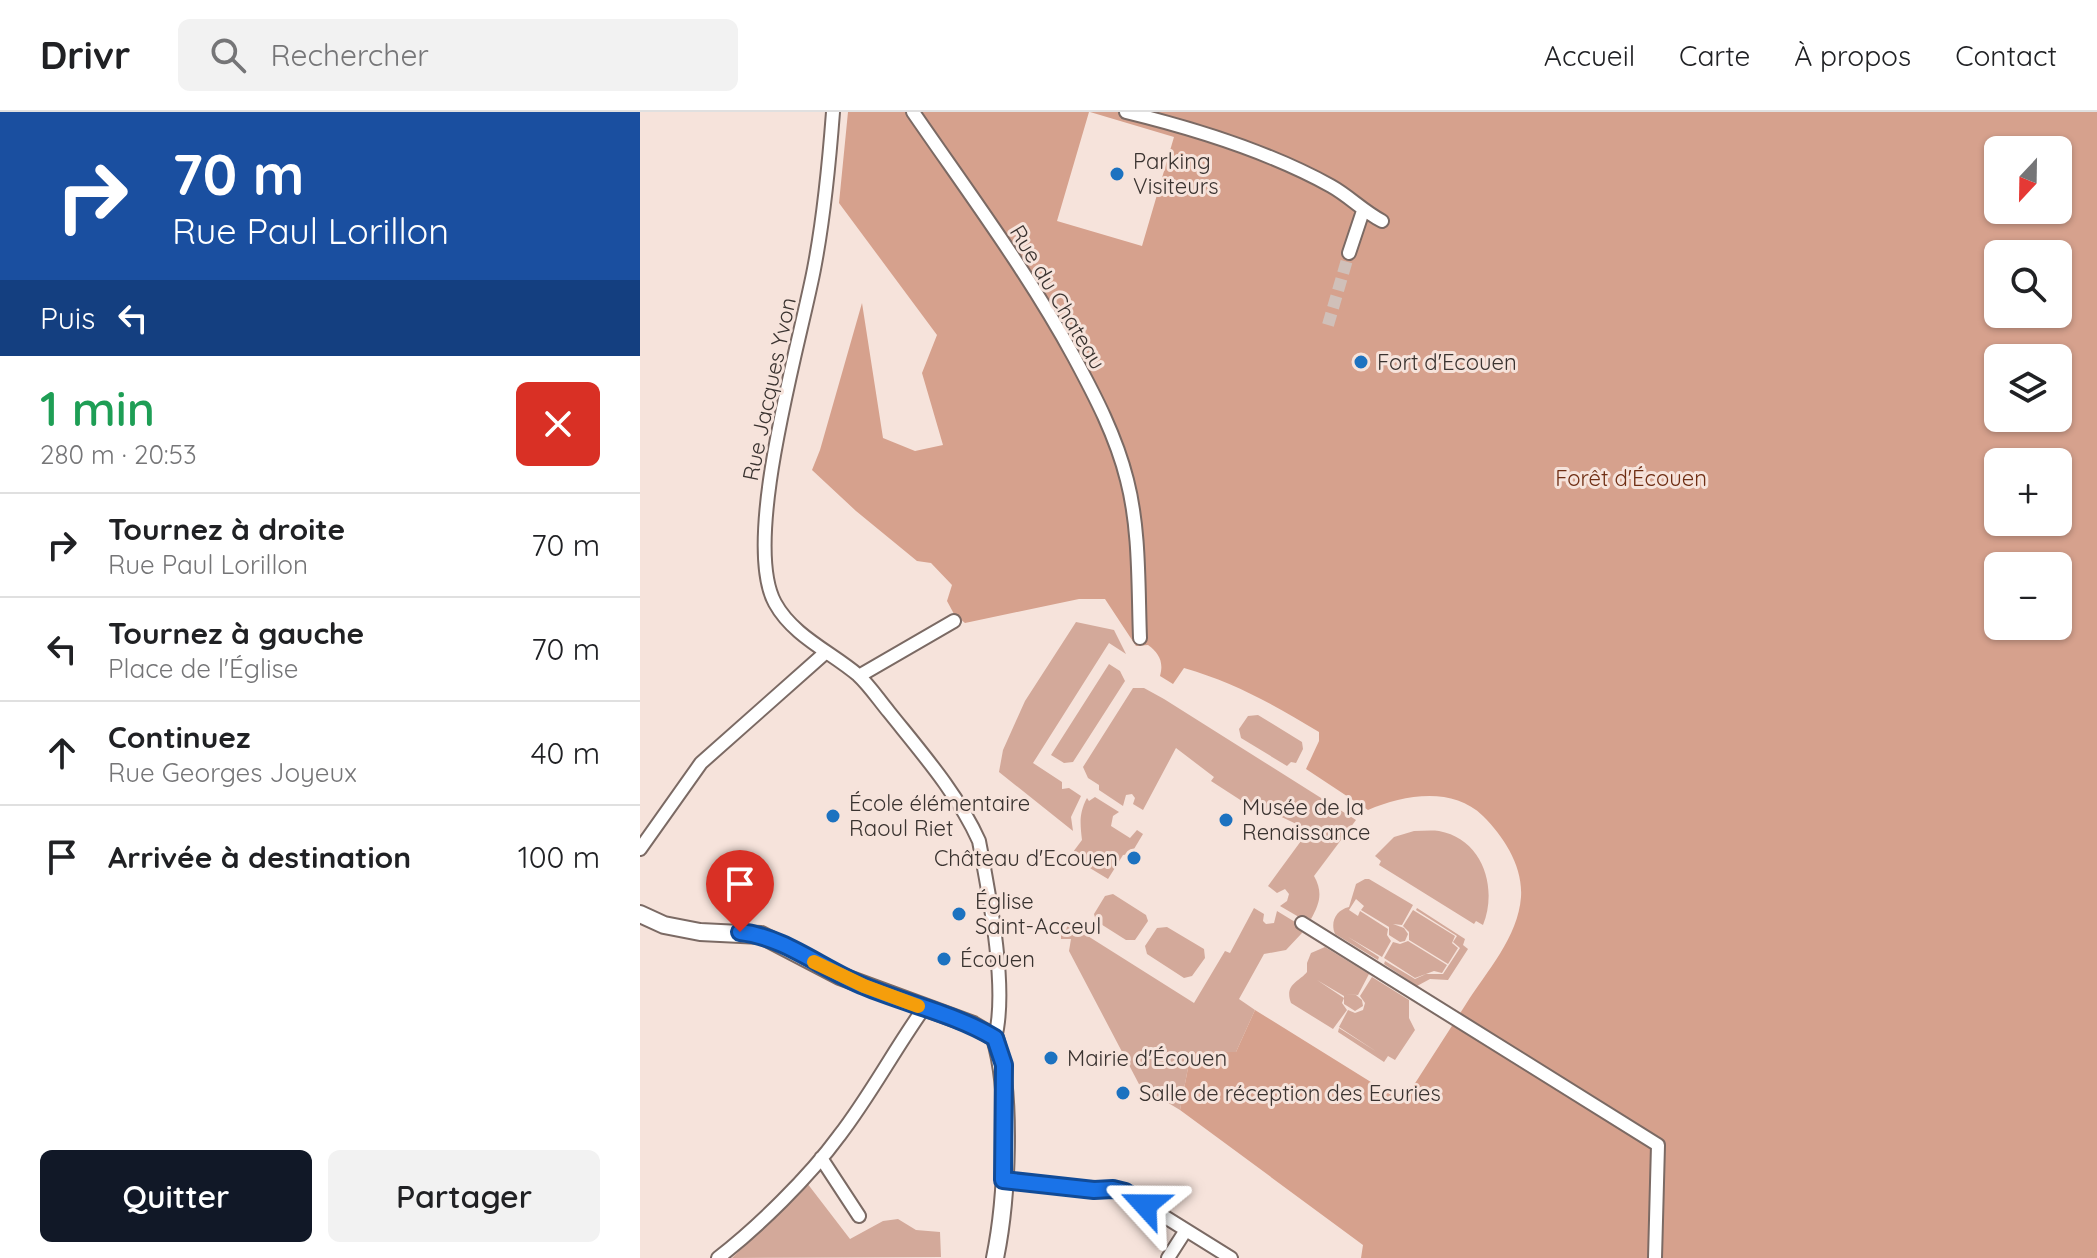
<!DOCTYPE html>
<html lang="fr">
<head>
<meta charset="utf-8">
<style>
	:root { --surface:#fff; --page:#f2f2f2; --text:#202124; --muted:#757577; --line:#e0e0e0; --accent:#111827 }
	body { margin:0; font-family:Quicksand,sans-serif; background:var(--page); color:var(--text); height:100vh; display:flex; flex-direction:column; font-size:30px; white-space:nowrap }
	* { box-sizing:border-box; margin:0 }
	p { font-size:26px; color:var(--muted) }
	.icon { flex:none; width:44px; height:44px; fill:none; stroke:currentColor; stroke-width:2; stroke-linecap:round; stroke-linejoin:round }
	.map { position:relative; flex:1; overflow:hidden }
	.sheet { display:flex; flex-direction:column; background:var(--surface); width:640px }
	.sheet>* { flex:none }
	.banner { background:#1a4fa0; color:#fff; overflow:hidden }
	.needle { width:52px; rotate:202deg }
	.fabs { position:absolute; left:1344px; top:24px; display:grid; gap:16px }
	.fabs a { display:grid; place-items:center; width:88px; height:88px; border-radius:12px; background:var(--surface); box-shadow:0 2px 6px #0004; font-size:40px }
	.pin { position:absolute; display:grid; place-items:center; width:68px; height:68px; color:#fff; margin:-82px -34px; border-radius:50% 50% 50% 0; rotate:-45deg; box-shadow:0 0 8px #0007 }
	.pin .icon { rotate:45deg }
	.me { position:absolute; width:88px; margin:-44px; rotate:294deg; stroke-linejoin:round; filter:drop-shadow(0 0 6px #0008) }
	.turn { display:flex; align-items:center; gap:28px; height:168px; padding:0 40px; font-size:36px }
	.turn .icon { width:104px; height:104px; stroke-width:2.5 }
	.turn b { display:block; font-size:56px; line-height:68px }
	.then { display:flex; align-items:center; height:76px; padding:0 40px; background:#0003; gap:16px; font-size:30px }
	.round { display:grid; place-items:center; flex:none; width:84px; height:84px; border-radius:12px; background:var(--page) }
	.head { display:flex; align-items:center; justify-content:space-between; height:136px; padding:0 40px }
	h1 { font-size:48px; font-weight:600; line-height:60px; color:#1e9e55 }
	.primary-button { display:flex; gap:16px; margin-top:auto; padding:16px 40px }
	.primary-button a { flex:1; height:92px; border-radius:12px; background:var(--accent); color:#fff; font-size:32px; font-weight:600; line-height:92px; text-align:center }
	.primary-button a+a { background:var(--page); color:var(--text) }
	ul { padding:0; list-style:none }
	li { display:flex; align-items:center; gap:24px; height:104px; padding:0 40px; border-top:2px solid var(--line) }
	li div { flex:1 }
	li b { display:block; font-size:30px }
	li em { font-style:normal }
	header { display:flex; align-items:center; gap:48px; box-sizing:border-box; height:112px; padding:0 40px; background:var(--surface); border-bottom:2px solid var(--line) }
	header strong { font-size:38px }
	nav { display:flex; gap:44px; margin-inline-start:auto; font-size:28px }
	.search { width:560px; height:72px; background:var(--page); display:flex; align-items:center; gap:20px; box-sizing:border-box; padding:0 28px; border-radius:12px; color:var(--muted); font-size:30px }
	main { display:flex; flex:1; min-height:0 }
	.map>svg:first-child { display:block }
</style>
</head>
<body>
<header>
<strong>Drivr</strong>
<div class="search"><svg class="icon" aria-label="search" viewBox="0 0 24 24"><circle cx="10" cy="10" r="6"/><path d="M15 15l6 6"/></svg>Rechercher</div>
<nav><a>Accueil</a><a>Carte</a><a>À propos</a><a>Contact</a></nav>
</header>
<main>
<section class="sheet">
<div class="banner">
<div class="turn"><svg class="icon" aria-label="right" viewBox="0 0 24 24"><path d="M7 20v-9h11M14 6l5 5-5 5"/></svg><div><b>70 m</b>Rue Paul Lorillon</div></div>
<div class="then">Puis<svg class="icon" aria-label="left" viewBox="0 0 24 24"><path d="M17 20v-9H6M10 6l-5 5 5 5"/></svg></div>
</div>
<div class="head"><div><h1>1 min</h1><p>280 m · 20:53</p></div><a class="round" style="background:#d93025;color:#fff"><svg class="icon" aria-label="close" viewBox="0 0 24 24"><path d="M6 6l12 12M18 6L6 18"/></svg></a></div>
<ul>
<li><svg class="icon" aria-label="right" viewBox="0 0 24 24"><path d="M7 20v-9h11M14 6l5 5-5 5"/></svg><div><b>Tournez à droite</b><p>Rue Paul Lorillon</p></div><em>70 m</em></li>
<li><svg class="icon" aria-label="left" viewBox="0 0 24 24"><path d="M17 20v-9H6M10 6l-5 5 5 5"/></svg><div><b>Tournez à gauche</b><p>Place de l'Église</p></div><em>70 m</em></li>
<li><svg class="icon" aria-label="ahead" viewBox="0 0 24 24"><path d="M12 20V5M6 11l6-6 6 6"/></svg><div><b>Continuez</b><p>Rue Georges Joyeux</p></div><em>40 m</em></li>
<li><svg class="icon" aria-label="arrive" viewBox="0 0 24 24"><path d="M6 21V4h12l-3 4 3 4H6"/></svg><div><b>Arrivée à destination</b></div><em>100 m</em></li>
</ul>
<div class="primary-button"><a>Quitter</a><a>Partager</a></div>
</section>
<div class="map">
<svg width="1457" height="1146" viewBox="0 0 1457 1146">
	<rect width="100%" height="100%" fill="#f6e3db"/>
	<!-- green -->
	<path fill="#d3a99a" d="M436,510L474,518L486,542L469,531L393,651L422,670V677L429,676L441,684L431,705L433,719L359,660L363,638L385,589Z
		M469,552L480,559L485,569L433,650L424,651L411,643Z
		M493,576H504L524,587L716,708L674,764C683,780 680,791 671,807L667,805L664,808L640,794L647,789L649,782L645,777L637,781L628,774L669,718L625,697L622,702L571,669L574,665L536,636L503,698L493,692L495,686L492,682L486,683L483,694L459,678V673L448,666L443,655Z
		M618,603L662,630L663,637L656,651L651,650L647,654L601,626L599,617L608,604Z
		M455,685L479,700L473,704L471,714L490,726L497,718L503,722L491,742L483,743L468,767L430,744L442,728C440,711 439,701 447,686L449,689Z
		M774,719C782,719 791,718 799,719C843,727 858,776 843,813L836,809L834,812L739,753L741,749L735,744L754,725Z
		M725,767H729L773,793L762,813L753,812L764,816L768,822L765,829L760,830L749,823V815L721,798L724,794L716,787L709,798L718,804L720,799L748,817L747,823L751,829L742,845L708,825L739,845L738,848L695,822C690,810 696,798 709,795L716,772Z
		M473,782L506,803L508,809L495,828H486L456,809L454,802L465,784Z
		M614,796L624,802L623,809L626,812L634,811L637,799L660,813L662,821L646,838L624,842L599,887L615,898L596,940H551L540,998L500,974L429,839L431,827H421V820L426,818L428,812L432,814L431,816L441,823L443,821L554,891L585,839L590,841Z
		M777,796L825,827L823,833L828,837L808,868L790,867L777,874L744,852L745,849L775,867L786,862H803L820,836L813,830L817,824L776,798Z
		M773,798L815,824L812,831L818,836L808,852L769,828V820L763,814Z
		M527,815L564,837L565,846L552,864L544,866L507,842L505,834L517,816Z
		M768,829L807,853L802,861L794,859L775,866L744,846L753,830L760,832Z
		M685,835L729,862L718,883L705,882L716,883L722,888L723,894L715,899L704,892V884L677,868L704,886L702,891L707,898L693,917L651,891C644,872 659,870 667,860V851L671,841Z
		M732,865L769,888V906L775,918L755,948L748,944L744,950L698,920L699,916L737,940L699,915L708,898L715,901L723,898L725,891L720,884Z
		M167,1071L210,1127L243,1109L258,1107L276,1118L300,1120L301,1145L92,1146Z"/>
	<!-- forest -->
	<path fill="#d6a18d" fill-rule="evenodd" d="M208,0H449L417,109L502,134L534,25L450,0H1457V1146H721L723,1133L540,998L551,940H596L615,898L763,990C784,957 805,925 826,892C847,859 878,825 881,785C883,754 864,725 843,704C812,674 764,683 728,698L666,657L679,629V620C635,593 593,570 544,556L533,572L520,564C524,550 519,541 508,533L496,534L465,487H439L325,511L314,502L307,489L312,473L291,451L277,449L216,399L172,358L180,338L222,191L243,326L275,339L303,333L282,261L297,223L199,91ZM1358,38H1418V98H1358ZM1358,142H1418V202H1358ZM1358,246H1418V306H1358ZM1358,350H1418V410H1358ZM1358,454H1418V514H1358Z"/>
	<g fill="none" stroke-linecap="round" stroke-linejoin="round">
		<!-- minor-tunnel -->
		<path stroke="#d0c0b9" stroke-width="12" stroke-dasharray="12 6" stroke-linecap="butt" d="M688,213L709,141"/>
		<!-- minor casing -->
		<g stroke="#7b6a64" stroke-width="16">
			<path id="minor" d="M193,0C189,53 184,105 174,157C160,231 101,429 135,491C153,524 191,540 218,563C229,573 239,588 249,600C281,640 318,682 339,729C349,782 368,876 355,926
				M273,0C328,80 387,159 434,245C455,284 476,324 487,368C500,418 498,474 500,526
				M486,0C556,17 628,39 691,74C709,84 723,99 742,109
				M709,141L723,99
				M219,564L314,509
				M0,737L61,651L185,541
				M662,811L1018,1033L1015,1146
				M181,1046L219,1104
				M363,1068L454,1078L473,1077L485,1080L591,1146
				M78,1146C118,1115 169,1065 199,1024C230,984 254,938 284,896
				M528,1146L546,1118"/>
		</g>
		<!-- major casing -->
		<g stroke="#7b6a64" stroke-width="20">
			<path id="major" d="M0,802L24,813L60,820L121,823L200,864L333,913L355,926C372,982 367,1088 355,1146"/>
		</g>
		<!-- minor -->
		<use href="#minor" stroke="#fff" stroke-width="12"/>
		<!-- major -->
		<use href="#major" stroke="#fff" stroke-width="16"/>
	</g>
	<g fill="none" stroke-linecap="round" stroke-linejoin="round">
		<!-- route casing -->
		<g stroke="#114b97" stroke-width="20">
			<path id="route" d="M100,820C145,825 182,857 224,874C267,892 315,902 355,926L364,953L363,1068L454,1078L473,1077L485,1080L505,1093"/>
		</g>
		<!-- route -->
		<use href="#route" stroke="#1a73e8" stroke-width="14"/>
		<!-- slow -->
		<path stroke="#f59e0b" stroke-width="14" d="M174,850L224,874L278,894"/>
	</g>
	<!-- markers -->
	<g fill="#1c72c0" stroke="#f6e3db" stroke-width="3">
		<circle cx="477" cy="62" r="8"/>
		<circle cx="721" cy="250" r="8"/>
		<circle cx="193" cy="704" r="8"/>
		<circle cx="586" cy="708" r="8"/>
		<circle cx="494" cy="746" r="8"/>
		<circle cx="319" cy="802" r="8"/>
		<circle cx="304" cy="847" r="8"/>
		<circle cx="411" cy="946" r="8"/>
		<circle cx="483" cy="981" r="8"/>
	</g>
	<g text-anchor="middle" stroke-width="6" stroke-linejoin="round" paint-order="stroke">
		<!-- poi labels -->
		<g font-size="22" fill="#3a3330" stroke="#f6e3db" text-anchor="start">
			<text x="493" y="57">Parking<tspan x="493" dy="25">Visiteurs</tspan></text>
			<text x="737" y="258">Fort d'Ecouen</text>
			<text x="209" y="699">École élémentaire<tspan x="209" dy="25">Raoul Riet</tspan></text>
			<text x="602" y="703">Musée de la<tspan x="602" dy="25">Renaissance</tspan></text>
			<text x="478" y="754" text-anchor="end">Château d'Ecouen</text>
			<text x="335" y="797">Église<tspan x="335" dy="25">Saint-Acceul</tspan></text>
			<text x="320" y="855">Écouen</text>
			<text x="427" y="954">Mairie d'Écouen</text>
			<text x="499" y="989">Salle de réception des Ecuries</text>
		</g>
		<!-- street labels -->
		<g font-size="22" fill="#3a3330" stroke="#f6e3db">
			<text transform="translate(418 185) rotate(59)" y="8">Rue du Chateau</text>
			<text transform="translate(129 277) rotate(-78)" y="8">Rue Jacques Yvon</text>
		</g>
		<!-- park labels -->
		<g font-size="22" fill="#6f2e14" stroke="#f6e3db">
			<text x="991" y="374">Forêt d'Écouen</text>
		</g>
	</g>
</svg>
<div class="fabs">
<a><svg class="needle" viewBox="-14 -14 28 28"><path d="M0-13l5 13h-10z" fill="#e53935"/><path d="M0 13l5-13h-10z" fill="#757577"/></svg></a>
<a><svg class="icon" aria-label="search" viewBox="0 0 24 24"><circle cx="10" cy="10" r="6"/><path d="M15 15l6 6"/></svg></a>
<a><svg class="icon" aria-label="layers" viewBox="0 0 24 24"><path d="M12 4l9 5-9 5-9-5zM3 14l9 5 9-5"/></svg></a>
<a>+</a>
<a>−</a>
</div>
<div class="pin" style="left:100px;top:820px;background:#d93025"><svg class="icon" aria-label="arrive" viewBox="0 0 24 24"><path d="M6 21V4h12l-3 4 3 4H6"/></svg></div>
<svg class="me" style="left:505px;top:1093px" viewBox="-20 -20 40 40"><path d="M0-17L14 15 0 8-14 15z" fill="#1a73e8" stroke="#fff" stroke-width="4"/></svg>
</div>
</main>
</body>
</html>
